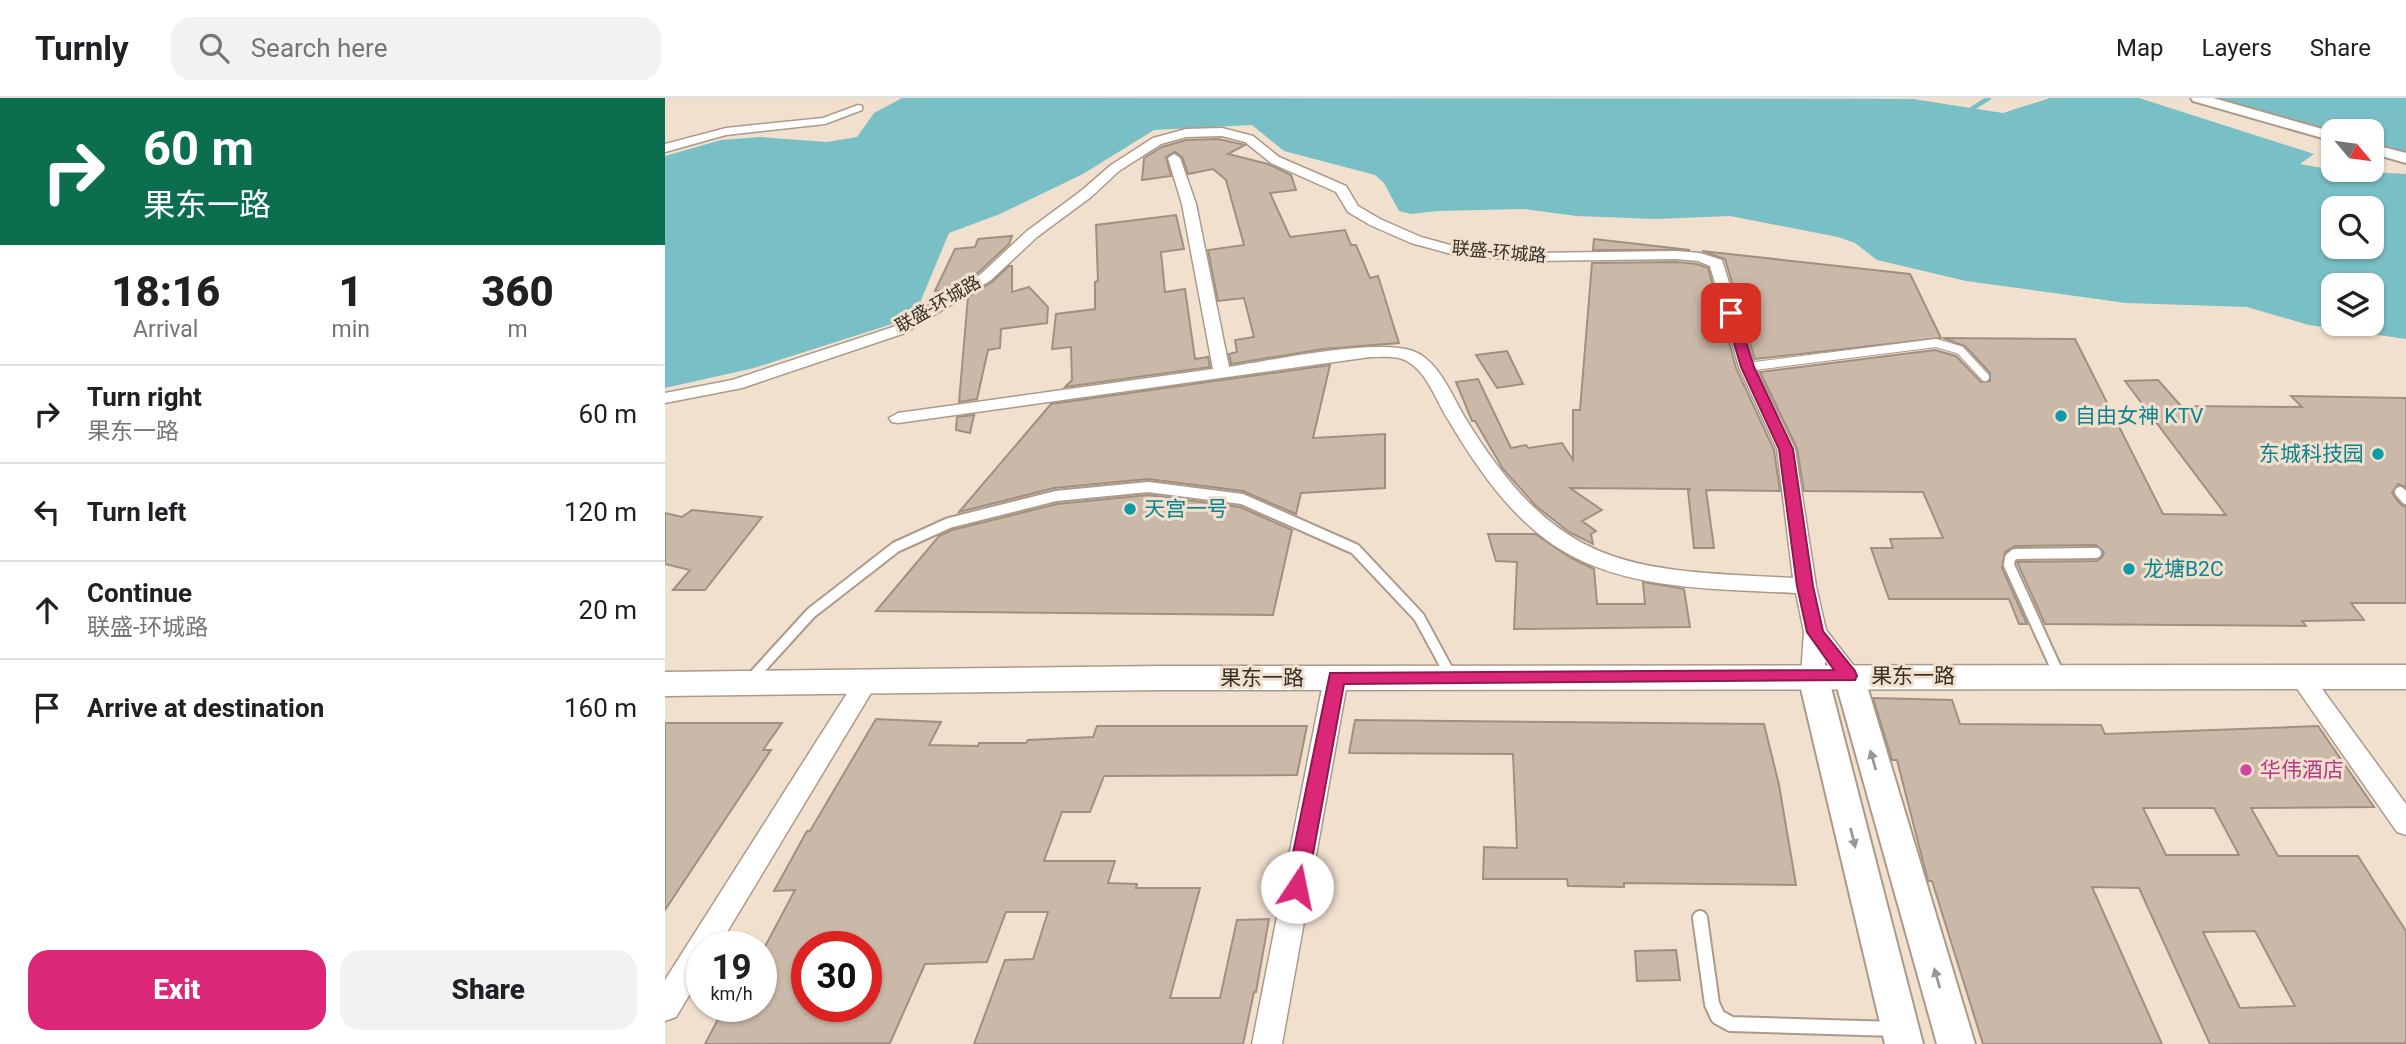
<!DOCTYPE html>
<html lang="en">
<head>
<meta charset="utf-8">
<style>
	:root { --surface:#fff; --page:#f2f2f2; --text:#202124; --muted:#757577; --line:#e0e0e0; --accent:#db2777 }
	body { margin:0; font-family:Roboto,"Noto Sans SC",sans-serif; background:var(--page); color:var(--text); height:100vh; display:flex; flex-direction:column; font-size:26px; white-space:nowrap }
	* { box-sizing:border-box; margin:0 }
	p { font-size:23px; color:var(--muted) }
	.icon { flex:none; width:38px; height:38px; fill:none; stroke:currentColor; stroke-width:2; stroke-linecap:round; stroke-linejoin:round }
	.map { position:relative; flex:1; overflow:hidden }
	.panel { display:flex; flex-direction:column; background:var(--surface); width:665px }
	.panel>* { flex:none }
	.top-card { background:#0b6e4f; color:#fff; overflow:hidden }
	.needle { width:46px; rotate:119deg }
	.buttons { position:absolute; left:1656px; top:21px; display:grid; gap:14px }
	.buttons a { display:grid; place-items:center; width:63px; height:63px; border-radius:14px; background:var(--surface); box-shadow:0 2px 5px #0004; font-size:35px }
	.speed { position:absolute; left:21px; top:833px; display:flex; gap:14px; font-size:35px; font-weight:700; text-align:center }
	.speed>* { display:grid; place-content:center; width:91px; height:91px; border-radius:50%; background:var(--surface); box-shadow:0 2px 5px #0004; line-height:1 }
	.speed small { font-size:18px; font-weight:400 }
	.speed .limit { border:10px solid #d22; background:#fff; color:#111 }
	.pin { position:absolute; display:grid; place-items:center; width:60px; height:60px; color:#fff; margin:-30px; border-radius:14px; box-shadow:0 4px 10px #0006 }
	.me { position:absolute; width:77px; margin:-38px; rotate:11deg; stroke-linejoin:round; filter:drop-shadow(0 0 5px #0008) }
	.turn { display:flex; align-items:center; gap:24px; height:147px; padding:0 28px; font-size:32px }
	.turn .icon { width:91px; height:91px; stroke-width:2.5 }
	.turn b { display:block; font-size:49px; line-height:60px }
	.eta { display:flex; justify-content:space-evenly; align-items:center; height:119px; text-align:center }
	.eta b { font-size:42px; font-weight:800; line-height:49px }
	.action { display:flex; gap:14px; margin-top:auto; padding:14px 28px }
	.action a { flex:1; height:80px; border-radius:21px; background:var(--accent); color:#fff; font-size:28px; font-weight:800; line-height:80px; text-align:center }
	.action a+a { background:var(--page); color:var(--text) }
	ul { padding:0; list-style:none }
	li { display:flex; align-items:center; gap:21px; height:98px; padding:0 28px; border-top:2px solid var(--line) }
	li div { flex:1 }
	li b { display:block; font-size:26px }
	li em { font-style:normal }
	header { display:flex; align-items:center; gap:42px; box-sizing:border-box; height:98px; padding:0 35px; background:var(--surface); border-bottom:2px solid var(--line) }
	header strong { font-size:33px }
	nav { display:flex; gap:38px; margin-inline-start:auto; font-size:24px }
	.search { width:490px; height:63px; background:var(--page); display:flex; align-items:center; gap:18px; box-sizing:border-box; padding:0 24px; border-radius:21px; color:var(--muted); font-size:26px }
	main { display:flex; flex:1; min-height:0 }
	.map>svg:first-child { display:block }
</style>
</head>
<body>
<header>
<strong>Turnly</strong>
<div class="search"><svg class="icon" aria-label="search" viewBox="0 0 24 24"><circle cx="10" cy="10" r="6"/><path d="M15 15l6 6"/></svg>Search here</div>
<nav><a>Map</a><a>Layers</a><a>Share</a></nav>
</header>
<main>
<section class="panel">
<div class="top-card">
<div class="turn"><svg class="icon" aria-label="right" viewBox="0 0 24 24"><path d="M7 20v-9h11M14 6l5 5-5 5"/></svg><div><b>60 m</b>果东一路</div></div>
</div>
<div class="eta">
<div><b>18:16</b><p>Arrival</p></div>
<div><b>1</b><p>min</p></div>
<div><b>360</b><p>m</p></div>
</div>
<ul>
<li><svg class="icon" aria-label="right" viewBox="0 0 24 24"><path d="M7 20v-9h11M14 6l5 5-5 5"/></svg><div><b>Turn right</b><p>果东一路</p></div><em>60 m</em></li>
<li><svg class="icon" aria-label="left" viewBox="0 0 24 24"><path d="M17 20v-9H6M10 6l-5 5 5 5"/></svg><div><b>Turn left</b></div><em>120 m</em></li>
<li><svg class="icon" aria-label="ahead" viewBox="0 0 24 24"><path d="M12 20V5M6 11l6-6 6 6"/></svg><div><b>Continue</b><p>联盛-环城路</p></div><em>20 m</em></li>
<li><svg class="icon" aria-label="arrive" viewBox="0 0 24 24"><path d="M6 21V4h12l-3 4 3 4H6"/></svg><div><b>Arrive at destination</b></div><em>160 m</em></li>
</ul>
<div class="action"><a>Exit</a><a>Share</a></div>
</section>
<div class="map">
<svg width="1741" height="946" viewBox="0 0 1741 946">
	<rect width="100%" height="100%" fill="#f2e0cf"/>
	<!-- water -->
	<path fill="#79bfc6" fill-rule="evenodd" d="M237,0L1248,1L1338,15L1385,0H1474L1649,56L1635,66L1668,72L1741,76V241L1644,227L1582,209L1461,205L1301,183L1212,162L1190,145L1173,139L1065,118L991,121L911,118L859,111L773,113L746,116L734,113L719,85L710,77L619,53L587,27L489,32L418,76L335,116L284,135L249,219L89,270L0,290V58L56,42L95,39L162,44L192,39L209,15ZM1668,110H1706V149H1668ZM1668,187H1706V226H1668Z
		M1553,0H1741V56L1706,47V33L1668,35Z"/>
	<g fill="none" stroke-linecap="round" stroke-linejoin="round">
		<!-- stream -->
		<path stroke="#79bfc6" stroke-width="4.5" d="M1303,19L1308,10L1324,0"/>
	</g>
	<!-- building -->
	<path fill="#cab9a8" stroke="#a19080" stroke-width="2" fill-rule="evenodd" d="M553,41L580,47L563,56L603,66L626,77L631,92L605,95L625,139L680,132L686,147H691L705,180L713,178L734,245L658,251L566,266L564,256L572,254L570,242L589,239L579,200L553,203L543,152L579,147L561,82L548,71L523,76L517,59L510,54L501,59L506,78L477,82L479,60L497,49L521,42Z
		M511,117L519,151L496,154L500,194L520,191L530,261L543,259L545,269L400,289L407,282L406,249L387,251L391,216L430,211V184L433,183L431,127Z
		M347,138L344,146L314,174L284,192L270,193L290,151L310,149L313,141Z
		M929,141L1025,152H928Z
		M1037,153L1245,176L1276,240L1090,261L1060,161Z
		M1011,164L1032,166L1043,170L1071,270L1109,352L1115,393L1041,392L1049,450H1029L1023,392L1026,391L905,390L937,412L917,423L931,433L926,436L928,446L904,434L871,408L838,371L810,323H807L791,284L813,281L846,350L861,347L863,350L897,345L908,362V312H915L927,165Z
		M344,168H347V194L364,189L383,209L382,225L336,231L335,250L323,252L312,301L294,304L303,199L327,184Z
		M1278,240L1410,241L1498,416L1561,417L1460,283L1493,282L1516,308L1637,309L1626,298L1741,300V389L1733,386L1727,395L1735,406L1741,409V505H1686L1699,522L1637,523L1641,528L1380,526L1352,464L1432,463L1437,459L1439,454L1431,447L1350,448L1340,454L1337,470L1362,526H1354L1344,501H1224L1206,450H1228L1225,441L1278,440L1258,394L1139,393L1132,350L1095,274L1270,252L1291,258L1316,284L1325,283V275L1300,248Z
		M842,253L858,286L832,290L811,257Z
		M665,267L648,340L720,336V390L636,395L631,416L578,393L483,381L389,390L294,414L386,306Z
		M309,317L305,335L291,332L292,319Z
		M483,397L575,409L627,432L608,517L211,513L274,438L287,432L392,406Z
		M27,412L97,419L40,492H8L25,472L0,466V415L17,419Z
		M823,436H870L906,460L929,471L932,506H980L978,484L1019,491L1025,529L849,531L852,464L831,463Z
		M1208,600L1287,602L1295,626L1436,627L1440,636L1653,628L1709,709L1586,710L1613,758H1693L1710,785L1741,833V945L1545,946L1474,790L1427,789L1497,946H1318L1267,783H1263L1232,662H1227ZM1478,710H1549L1574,757H1501ZM1590,833L1630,908L1575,910L1538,834Z
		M211,621L276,624L264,647L313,648L314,645H361L363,642L428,639L432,628H642L632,677L439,678L425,714H397L379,763H450L443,785L472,786L471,790H535L505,900H555L572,822L604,821L591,894H589L578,946H309L340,862L368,861L383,814H341L322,864L260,866L225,945L40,946L60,908H96V856L130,792L109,793L142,733H145ZM142,849H201V908H142Z
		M690,622L1099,626L1114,687L1131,787L959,785V789L903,788L902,781H818L819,749L852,750L848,656L684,655Z
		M0,625H117L98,652H106L0,812Z
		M1011,852L1015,882L972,883L970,853Z"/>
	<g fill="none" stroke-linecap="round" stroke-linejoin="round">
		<!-- service-far2 casing -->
		<g stroke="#ab9a8a" stroke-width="10">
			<path id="service-far2" d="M1082,269L1271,245L1295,252L1320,279"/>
		</g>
		<!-- service-far1 casing -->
		<g stroke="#ab9a8a" stroke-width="14">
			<path id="service-far1" d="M1735,394L1741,401
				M1395,579L1344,467L1345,460L1350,456L1431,455
				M84,583L146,515L231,449L284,425L391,398L483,389L577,401L690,451L754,519L787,580"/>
		</g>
		<!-- service casing -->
		<g stroke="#ab9a8a" stroke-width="18">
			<path id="service" d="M1035,820L1047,906L1053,919L1066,926L1231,931"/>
		</g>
		<!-- minor casing -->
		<g stroke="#ab9a8a" stroke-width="3">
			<path id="minor" d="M193,7L197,8V12L160,26L61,37L0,54V46L61,30L158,20Z
				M557,30L588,38L614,59L681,88L693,108L715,121L756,139L796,150L868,155L1011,153L1035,155L1057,162L1090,269L1130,351L1151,488L1161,532L1192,572L1196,578L1192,584C1175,589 1170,576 1160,563V578L1156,584L1148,586L1140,584L1136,578L1139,534L1131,495C1058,491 974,493 907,458C852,429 815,375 784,323C771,303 763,275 742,263C731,257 716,259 705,259L233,325L227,324L224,320L233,315L548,271L517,106L503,60L509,56L515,60L531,106L564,269C609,262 709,240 748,253C775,263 788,301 802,323C895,473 965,472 1128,480L1112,351L1074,269L1045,168L1033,163L1011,161L868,163L790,157L746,145L705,127L683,114L671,94L606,65L580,44L557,38L521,39L496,46L454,73L426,99L372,139L326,182L240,235L77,290L0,305V295L67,282L228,229L316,176L362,133L416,93L446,67L488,40L521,31Z
				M1636,571L1644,573L1741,706V737L1732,734L1628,585L1624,579L1628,573Z
				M671,572L679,574L683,580L617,946H587L659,580L663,574Z
				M201,575L209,578L213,584L209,590L53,849H37V876L11,919L0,923V882L193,578Z"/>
		</g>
		<!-- tertiary casing -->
		<g stroke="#ab9a8a" stroke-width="4">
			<path id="tertiary" d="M1526,0H1548L1668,34V43L1528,3Z
				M1706,46L1741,55V65L1706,55Z
				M1148,567L1158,571L1163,578L1258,946H1220L1133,578L1138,571Z
				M1184,567L1194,571L1199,578L1310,946H1272L1169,578L1174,571Z"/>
		</g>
		<!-- secondary casing -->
		<g stroke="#ab9a8a" stroke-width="3">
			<path id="secondary" d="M1741,567V591L496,592L0,598V574L496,568Z"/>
		</g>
		<!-- service-far2 -->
		<use href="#service-far2" stroke="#fff" stroke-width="8"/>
		<!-- service-far1 -->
		<use href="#service-far1" stroke="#fff" stroke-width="10"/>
		<!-- service -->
		<use href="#service" stroke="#fff" stroke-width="14"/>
		<!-- minor -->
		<use href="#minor" fill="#fff" fill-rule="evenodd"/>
		<!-- tertiary -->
		<use href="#tertiary" fill="#fff" fill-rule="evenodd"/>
		<!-- secondary -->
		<use href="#secondary" fill="#fff" fill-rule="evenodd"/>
	</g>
	<!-- one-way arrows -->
	<defs><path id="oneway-solid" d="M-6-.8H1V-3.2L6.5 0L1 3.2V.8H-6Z" transform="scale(1.75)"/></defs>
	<g fill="#9b9894">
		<use href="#oneway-solid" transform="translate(1208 662) rotate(-106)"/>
		<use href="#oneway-solid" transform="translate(1188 740) rotate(76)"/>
		<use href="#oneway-solid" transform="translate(1272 880) rotate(-106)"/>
	</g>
	<!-- route -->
	<path fill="#db2777" stroke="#8e194d" stroke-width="2" d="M1066,212L1072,215L1089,269L1128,351L1148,488L1158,533L1190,573L1192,578L1190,582L679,586L642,789L639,795L632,798L624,795L621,789L665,575L1169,572L1142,534L1132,488L1114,351L1076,269L1060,215Z"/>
	<!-- markers -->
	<g fill="#0f9aa8" stroke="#f2e0cf" stroke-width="2.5">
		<circle cx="1396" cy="318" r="7"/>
		<circle cx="1713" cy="356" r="7"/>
		<circle cx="465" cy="411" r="7"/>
		<circle cx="1464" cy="471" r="7"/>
	</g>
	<circle fill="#d1479c" stroke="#f2e0cf" stroke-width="2.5" cx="1581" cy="672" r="7"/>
	<g text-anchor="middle" stroke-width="6" stroke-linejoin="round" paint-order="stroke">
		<!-- far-street labels -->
		<g font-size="18" fill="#373029" stroke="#f2e0cf">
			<text transform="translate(834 154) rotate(5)" y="6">联盛-环城路</text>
			<text transform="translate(273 206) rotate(-30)" y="6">联盛-环城路</text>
		</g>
		<!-- culture labels -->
		<g font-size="21" fill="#0d838f" stroke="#f2e0cf" text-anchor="start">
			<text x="1410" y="325">自由女神 KTV</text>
			<text x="1699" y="363" text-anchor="end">东城科技园</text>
			<text x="479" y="418">天宫一号</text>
			<text x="1478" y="478">龙塘B2C</text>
		</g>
		<!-- street labels -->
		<g font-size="21" fill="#373029" stroke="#f2e0cf">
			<text x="1248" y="585">果东一路</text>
			<text x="597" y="587">果东一路</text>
		</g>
		<!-- hotel labels -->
		<g font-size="21" fill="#b23c85" stroke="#f2e0cf" text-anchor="start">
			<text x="1595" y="679">华伟酒店</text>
		</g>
	</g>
</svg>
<div class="buttons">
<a><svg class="needle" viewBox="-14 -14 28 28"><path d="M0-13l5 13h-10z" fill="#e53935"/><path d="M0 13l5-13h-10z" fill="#757577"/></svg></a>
<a><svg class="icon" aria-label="search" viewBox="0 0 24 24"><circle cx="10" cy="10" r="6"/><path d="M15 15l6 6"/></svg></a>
<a><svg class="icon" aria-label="layers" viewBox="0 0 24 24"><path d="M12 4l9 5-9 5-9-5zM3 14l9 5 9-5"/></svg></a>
</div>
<div class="speed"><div>19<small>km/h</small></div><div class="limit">30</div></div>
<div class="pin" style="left:1066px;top:215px;background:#d93025"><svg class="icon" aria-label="arrive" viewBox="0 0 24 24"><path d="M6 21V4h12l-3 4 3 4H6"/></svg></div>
<svg class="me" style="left:632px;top:789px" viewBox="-20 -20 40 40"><circle r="19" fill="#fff"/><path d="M0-13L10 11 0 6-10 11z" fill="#db2777"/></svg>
</div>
</main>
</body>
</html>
